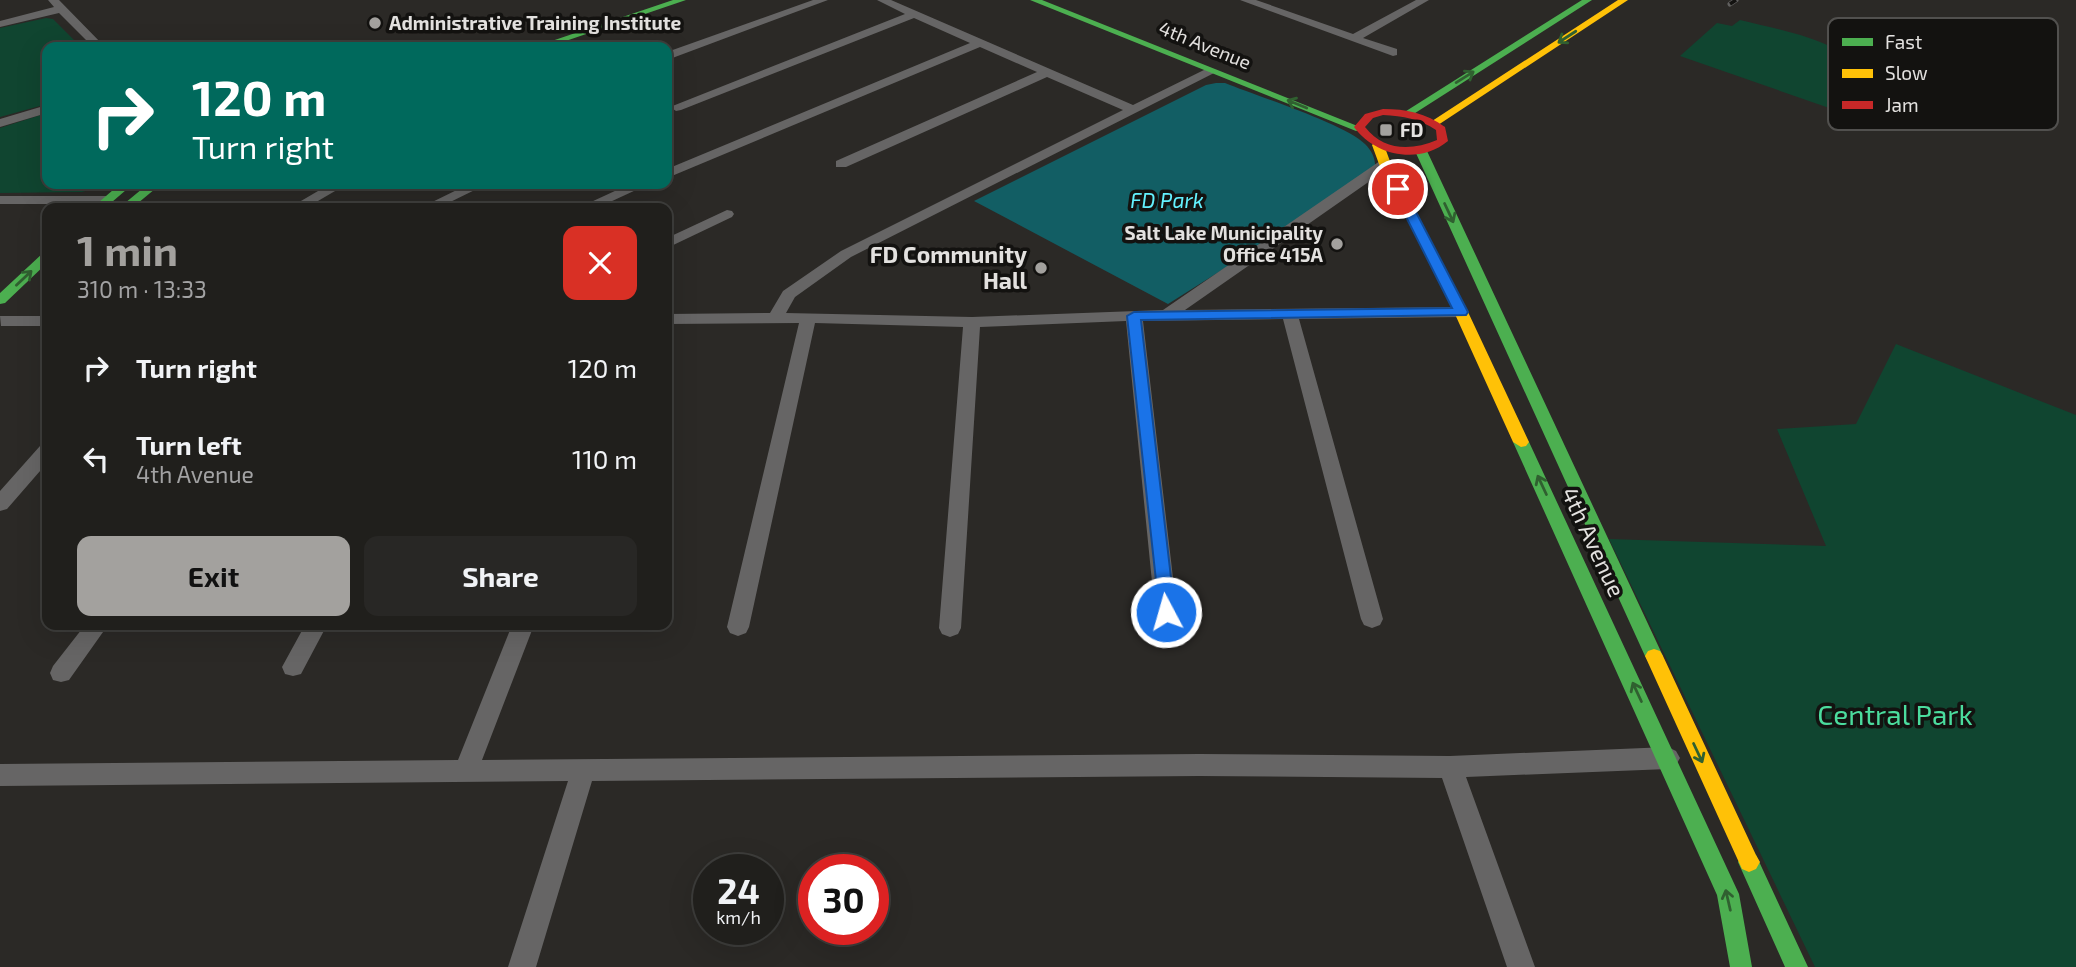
<!DOCTYPE html>
<html lang="en">
<head>
<meta charset="utf-8">
<style>
	:root { --surface:#201f1c; --page:#282725; --text:#f1f3f6; --muted:#a2a2a3; --line:#3d3d3b; --accent:#a3a19e }
	body { margin:0; font-family:"Exo 2",sans-serif; background:var(--page); color:var(--text); height:100vh; display:flex; flex-direction:column; font-size:26px; white-space:nowrap }
	* { box-sizing:border-box; margin:0 }
	p { font-size:23px; color:var(--muted) }
	.icon { flex:none; width:38px; height:38px; fill:none; stroke:currentColor; stroke-width:2; stroke-linecap:round; stroke-linejoin:round }
	.map { position:relative; flex:1; overflow:hidden }
	.side { position:absolute; left:42px; top:203px; width:630px; height:427px; display:flex; flex-direction:column; background:var(--surface); border-radius:14px; box-shadow:0 7px 28px #0002,0 0 0 2px var(--line) }
	.side>* { flex:none }
	.top-card { position:absolute; left:42px; top:42px; width:630px; height:147px; border-radius:14px; box-shadow:0 7px 28px #0002,0 0 0 2px var(--line); background:#00695c; color:#fff; overflow:hidden }
	.speed { position:absolute; left:693px; top:854px; display:flex; gap:14px; font-size:35px; font-weight:700; text-align:center }
	.speed>* { display:grid; place-content:center; width:91px; height:91px; border-radius:50%; background:var(--surface); box-shadow:0 7px 28px #0002,0 0 0 2px var(--line); line-height:1 }
	.speed small { font-size:18px; font-weight:400 }
	.speed .limit { border:10px solid #d22; background:#fff; color:#111 }
	.pin { position:absolute; display:grid; place-items:center; width:60px; height:60px; color:#fff; margin:-30px; border:4px solid #fff; border-radius:50%; box-shadow:0 2px 7px #0007 }
	.me { position:absolute; width:77px; margin:-38px; rotate:354deg; stroke-linejoin:round; filter:drop-shadow(0 0 5px #0008) }
	.turn { display:flex; align-items:center; gap:24px; height:147px; padding:0 35px; font-size:32px }
	.turn .icon { width:91px; height:91px; stroke-width:2.5 }
	.turn b { display:block; font-size:49px; line-height:60px }
	.round { display:grid; place-items:center; flex:none; width:74px; height:74px; border-radius:14px; background:var(--page) }
	.headline { display:flex; align-items:center; justify-content:space-between; height:119px; padding:0 35px }
	h1 { font-size:42px; font-weight:700; line-height:52px; color:var(--accent) }
	.primary-button { display:flex; gap:14px; margin-top:auto; padding:14px 35px }
	.primary-button a { flex:1; height:80px; border-radius:14px; background:var(--accent); color:#111; font-size:28px; font-weight:700; line-height:80px; text-align:center }
	.primary-button a+a { background:var(--page); color:var(--text) }
	ul { padding:0; list-style:none }
	li { display:flex; align-items:center; gap:21px; height:91px; padding:0 35px }
	li div { flex:1 }
	li b { display:block; font-size:26px }
	li em { font-style:normal }
	.map>svg:first-child { display:block }
</style>
</head>
<body>
<div class="map">
<svg width="2076" height="967" viewBox="0 0 2076 967">
	<rect width="100%" height="100%" fill="#2b2926"/>
	<!-- green -->
	<path fill="#104530" d="M46,18L53,19L81,47H47V104L0,117V28Z
		M1740,20C1788,32 1853,41 1877,88L1858,118L1680,56L1717,23L1732,26Z
		M47,113V184H110L82,192L0,193V128Z
		M1896,344L2076,415V967H1815L1609,539L1826,546L1777,429L1856,424Z"/>
	<!-- water -->
	<path fill="#125e64" d="M1216,83H1225C1257,96 1345,124 1365,144C1374,153 1377,163 1374,174L1168,304L974,201L1206,85Z"/>
	<g fill="none" stroke-linecap="round" stroke-linejoin="round">
		<!-- street -->
		<path fill="#666565" fill-rule="evenodd" d="M48,0H59L105,47H93L59,13L0,27V21L54,7Z
			M813,0H828L667,60V52Z
			M877,0H891L1133,105L1208,68L1218,71L851,257L795,297L786,313L972,317L1163,310L1380,161H1390V167L1185,310L1461,307L1469,312L1461,317L1299,319L1383,619L1380,625L1372,628L1364,625L1361,619L1283,319L1143,321L1177,612L1174,618L1166,620L1158,618L1155,612L1126,321L980,327L961,628L958,634L950,637L942,634L939,628L963,327L815,323L749,627L746,633L738,636L730,633L727,627L799,323L667,324V314L770,313L783,291L841,251L1123,110L1047,77L846,167H836V161L1037,72L980,47L667,178V169L970,43L914,18L681,110L676,111L670,107L905,14Z
			M1240,0H1256L1353,34L1416,0H1429L1363,38L1397,49V55L1393,56Z
			M47,105V113L0,127V119Z
			M330,184H347L306,208H289Z
			M469,184H487L438,208H420Z
			M630,184H649L597,208H578Z
			M0,196H106L113,200L106,204H0Z
			M727,210L732,211L734,214L732,217L667,248V238Z
			M0,316H47V326H1Z
			M47,445V463L7,509L0,511V491L40,446Z
			M85,625H108L69,680L61,682L53,680L50,673L53,666Z
			M305,625H327L301,674L293,676L285,674L282,667Z
			M512,625H534L482,760L1199,754L1450,756L1668,747L1676,751L1680,758L1676,765L1668,769L1466,777L1535,967H1507L1442,778L1199,776L592,781L536,967H508L568,781L0,786V764L458,760Z"/>
		<!-- fast -->
		<path fill="#4caf50" fill-rule="evenodd" d="M673,0H686L548,47H534Z
			M1030,0H1042L1365,129L1356,131Z
			M1582,0H1592L1412,115L1403,113Z
			M1421,148L1427,151L1663,656L1660,661L1654,663L1648,661L1645,656L1415,151Z
			M120,184H133L105,208H92Z
			M148,184H161L132,208H119Z
			M47,252V263L5,303L0,304V293L43,253Z
			M1521,437L1529,442L1739,894L1752,967H1730L1717,895L1513,442Z
			M1749,852L1756,855L1808,967H1785L1738,862L1742,855Z"/>
		<!-- slow -->
		<path fill="#ffc107" fill-rule="evenodd" d="M1618,0H1628L1438,125L1429,123Z
			M1374,143L1384,145L1391,164L1468,312L1529,442L1526,446L1521,447L1513,442L1454,312L1379,164L1372,145Z
			M1654,649L1660,651L1663,656L1756,855L1760,862L1756,869L1749,872L1742,869L1645,656L1648,651Z"/>
		<!-- jam -->
		<path fill="#c62828" fill-rule="evenodd" d="M1383,109C1406,109 1426,113 1445,127L1448,141C1419,165 1375,156 1354,127L1365,114ZM1383,115C1403,116 1420,119 1436,130L1437,140C1411,151 1384,151 1365,127L1373,118Z"/>
		<!-- rail casing -->
		<g stroke="#61605f" stroke-width="5">
			<path id="rail" d="M1730,4L1736,0"/>
		</g>
		<!-- rail -->
		<use href="#rail" stroke="#131210" stroke-width="3.5" stroke-dasharray="10" stroke-linecap="butt"/>
	</g>
	<!-- one-way arrows -->
	<defs><path id="oneway-shaft" d="M-6 0H5M1.5-3L5.5 0L1.5 3" fill="none" stroke-width="1.6" stroke-linecap="round" stroke-linejoin="round" transform="scale(1.75)"/></defs>
	<g stroke="#306030">
		<use href="#oneway-shaft" transform="translate(1567 37) rotate(147)"/>
		<use href="#oneway-shaft" transform="translate(1465 77) rotate(-32)"/>
		<use href="#oneway-shaft" transform="translate(1297 104) rotate(-158)"/>
		<use href="#oneway-shaft" transform="translate(1449 213) rotate(65)"/>
		<use href="#oneway-shaft" transform="translate(24 278) rotate(-43)"/>
		<use href="#oneway-shaft" transform="translate(1542 485) rotate(-115)"/>
		<use href="#oneway-shaft" transform="translate(1637 692) rotate(-115)"/>
		<use href="#oneway-shaft" transform="translate(1698 753) rotate(65)"/>
		<use href="#oneway-shaft" transform="translate(1728 900) rotate(-103)"/>
	</g>
	<!-- route -->
	<path fill="#1a73e8" stroke="#114b97" stroke-width="2" d="M1398,185L1404,189L1468,312L1466,315L1141,320L1175,612L1172,617H1160L1127,316L1134,312L1452,308L1392,189Z"/>
	<!-- markers -->
	<g fill="#a3a19e" stroke="#131210" stroke-width="2.5">
		<circle cx="375" cy="23" r="7"/>
		<rect x="1379" y="123" width="14" height="14" rx="3.5"/>
		<circle cx="1337" cy="244" r="7"/>
		<circle cx="1041" cy="268" r="7"/>
	</g>
	<g text-anchor="middle" stroke-width="7" stroke-linejoin="round" paint-order="stroke">
		<!-- far-poi labels -->
		<g font-size="19" font-weight="bold" fill="#e3e1df" stroke="#131210" text-anchor="start">
			<text x="389" y="30">Administrative Training Institute</text>
			<text x="1400" y="137">FD</text>
			<text x="1323" y="240" text-anchor="end">Salt Lake Municipality<tspan x="1323" dy="22">Office 415A</tspan></text>
		</g>
		<!-- far-street labels -->
		<g font-size="19" fill="#e3e1df" stroke="#131210">
			<text transform="translate(1205 45) rotate(22)" y="7">4th Avenue</text>
		</g>
		<!-- far-water labels -->
		<g font-size="21" font-style="italic" fill="#63f1fe" stroke="#131210">
			<text x="1167" y="208">FD Park</text>
		</g>
		<!-- poi labels -->
		<g font-size="23" font-weight="bold" fill="#e3e1df" stroke="#131210" text-anchor="end">
			<text x="1027" y="263">FD Community<tspan x="1027" dy="26">Hall</tspan></text>
		</g>
		<!-- street labels -->
		<g font-size="23" fill="#e3e1df" stroke="#131210">
			<text transform="translate(1593 542) rotate(65)" y="8">4th Avenue</text>
		</g>
		<!-- near-park labels -->
		<g font-size="28" fill="#4bdc9e" stroke="#131210">
			<text x="1895" y="725">Central Park</text>
		</g>
	</g>
	<!-- legend -->
	<rect x="1828" y="18" width="230" height="112" rx="10" fill="#131210" stroke="#51504e" stroke-width="2"/>
	<rect x="1842" y="38" width="31" height="8" fill="#4caf50"/>
	<rect x="1842" y="69" width="31" height="9" fill="#ffc107"/>
	<rect x="1842" y="101" width="31" height="8" fill="#c62828"/>
	<g font-size="19" fill="#e3e1df">
		<text x="1885" y="49">Fast</text>
		<text x="1885" y="80">Slow</text>
		<text x="1885" y="112">Jam</text>
	</g>
</svg>
<div class="speed"><div>24<small>km/h</small></div><div class="limit">30</div></div>
<div class="pin" style="left:1398px;top:189px;background:#d93025"><svg class="icon" aria-label="arrive" viewBox="0 0 24 24"><path d="M6 21V4h12l-3 4 3 4H6"/></svg></div>
<svg class="me" style="left:1166px;top:612px" viewBox="-20 -20 40 40"><circle r="17" fill="#1a73e8" stroke="#fff" stroke-width="3"/><path d="M0-11L8 9 0 5-8 9z" fill="#fff"/></svg>
<div class="top-card">
<div class="turn"><svg class="icon" aria-label="right" viewBox="0 0 24 24"><path d="M7 20v-9h11M14 6l5 5-5 5"/></svg><div><b>120 m</b>Turn right</div></div>
</div>
<section class="side">
<div class="headline"><div><h1>1 min</h1><p>310 m · 13:33</p></div><a class="round" style="background:#d93025;color:#fff"><svg class="icon" aria-label="close" viewBox="0 0 24 24"><path d="M6 6l12 12M18 6L6 18"/></svg></a></div>
<ul>
<li><svg class="icon" aria-label="right" viewBox="0 0 24 24"><path d="M7 20v-9h11M14 6l5 5-5 5"/></svg><div><b>Turn right</b></div><em>120 m</em></li>
<li><svg class="icon" aria-label="left" viewBox="0 0 24 24"><path d="M17 20v-9H6M10 6l-5 5 5 5"/></svg><div><b>Turn left</b><p>4th Avenue</p></div><em>110 m</em></li>
</ul>
<div class="primary-button"><a>Exit</a><a>Share</a></div>
</section>
</div>
</body>
</html>
